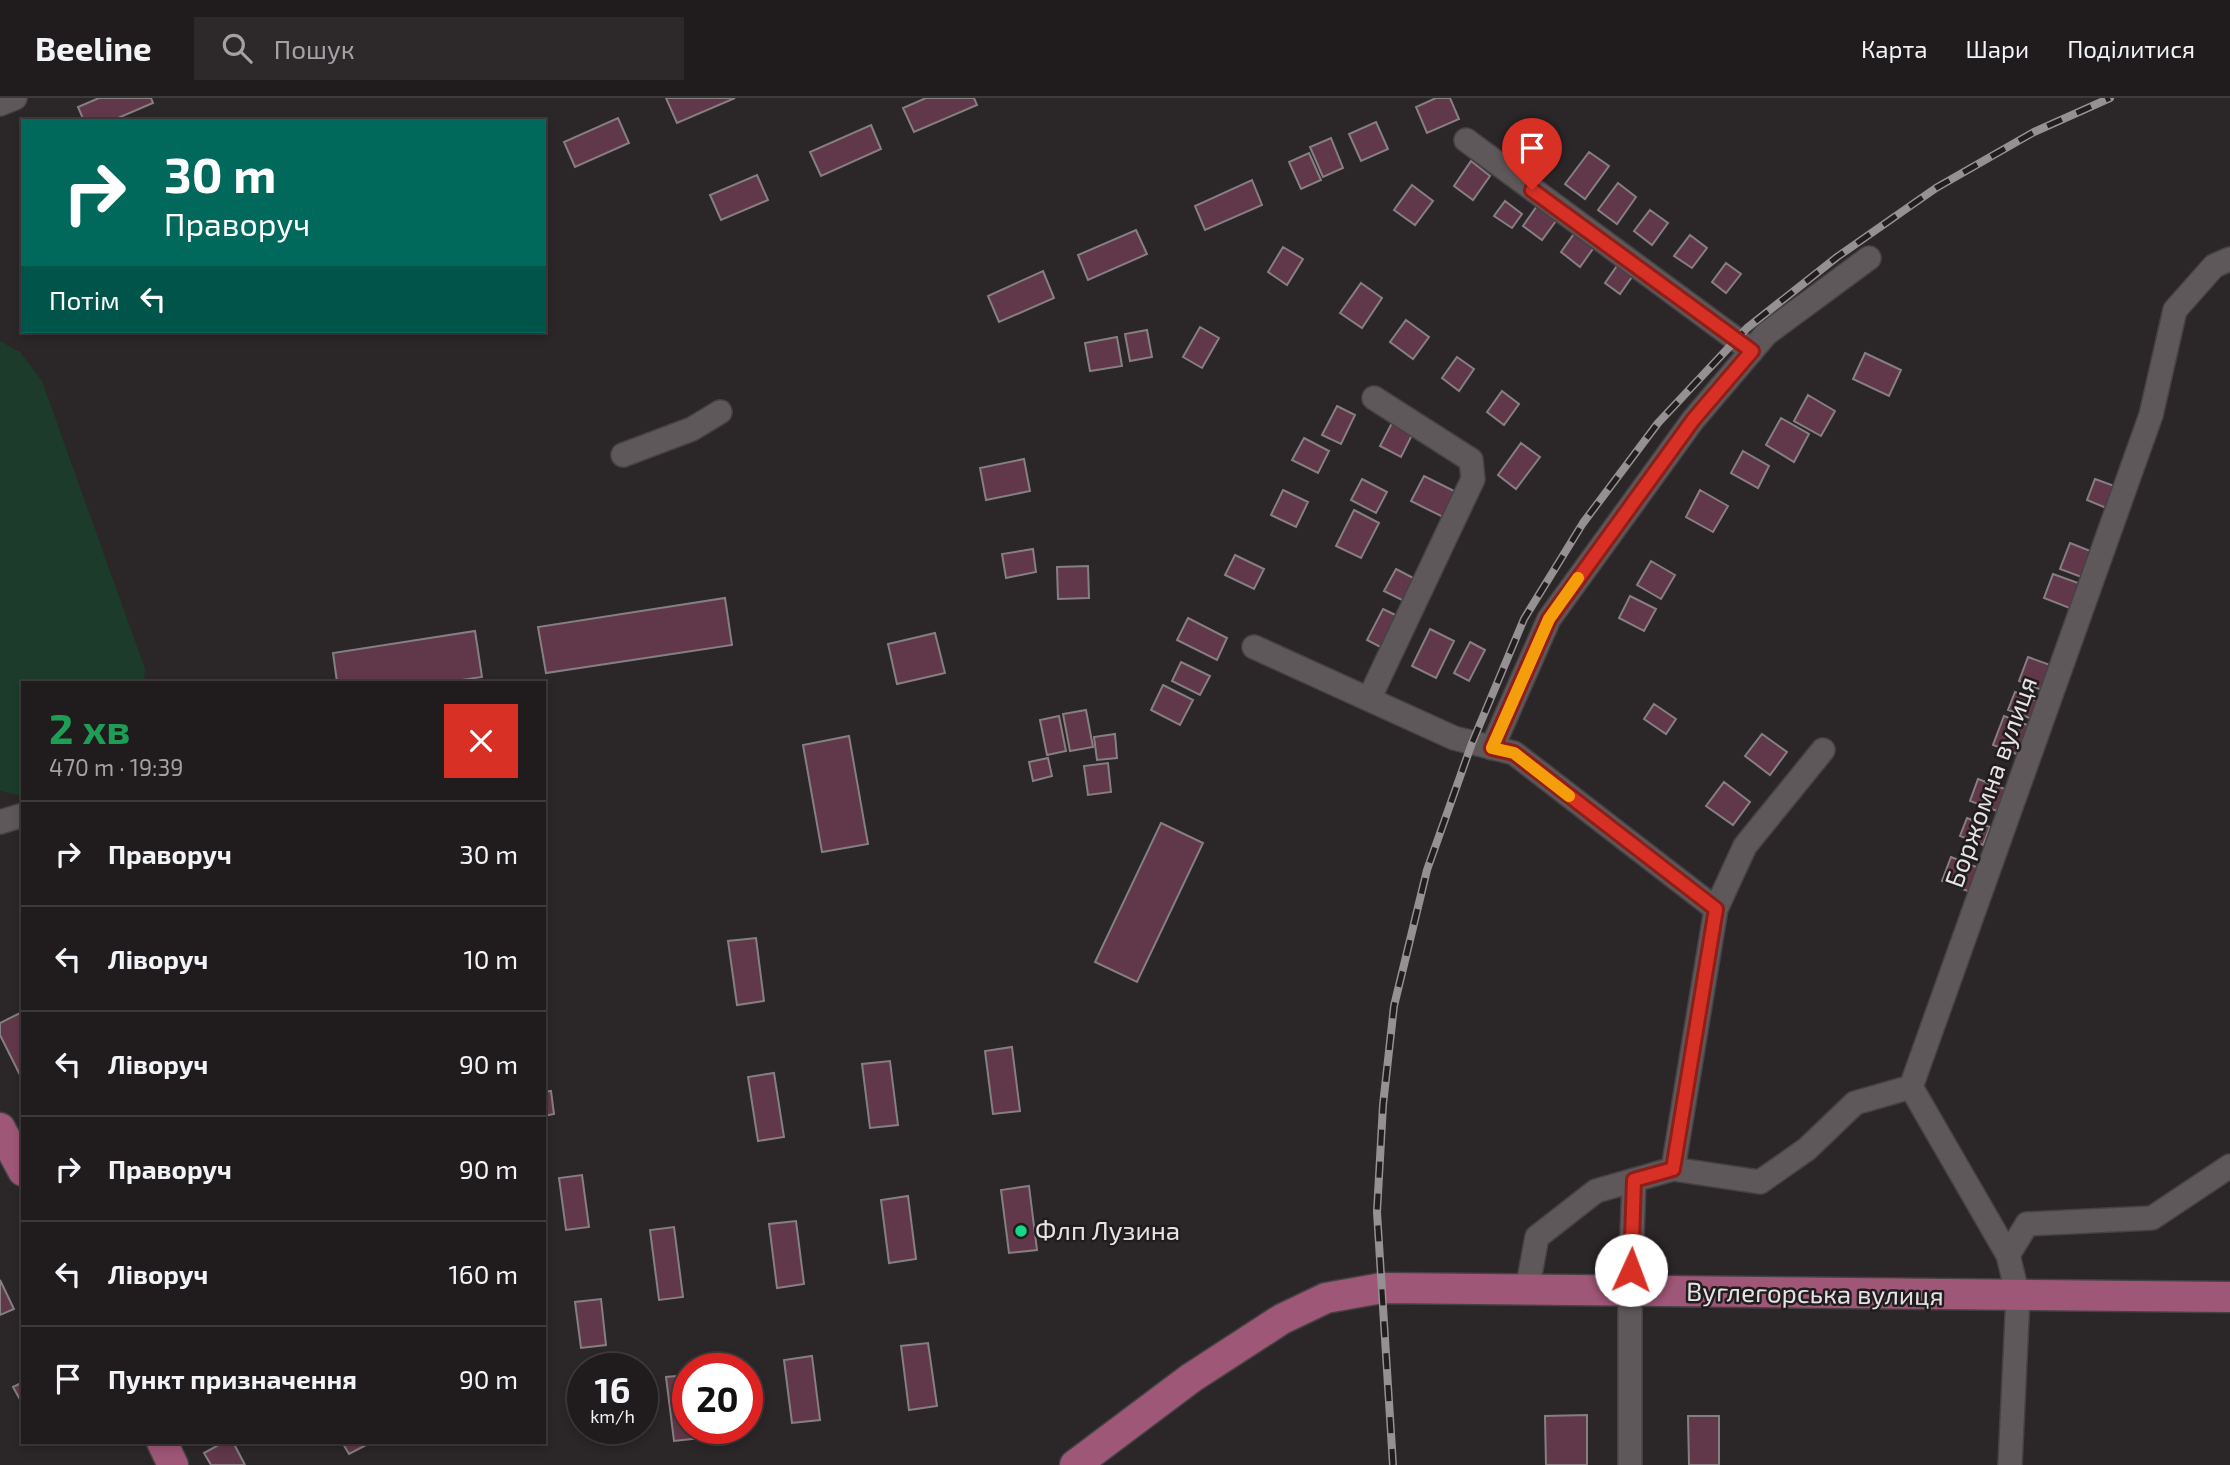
<!DOCTYPE html>
<html lang="uk">
<head>
<meta charset="utf-8">
<style>
	:root { --surface:#201c1e; --page:#2d292b; --text:#f1f3f6; --muted:#a2a1a4; --line:#3d3a3c }
	body { margin:0; font-family:"Exo 2",sans-serif; background:var(--page); color:var(--text); height:100vh; display:flex; flex-direction:column; font-size:26px; white-space:nowrap }
	* { box-sizing:border-box; margin:0 }
	p { font-size:23px; color:var(--muted) }
	.icon { flex:none; width:38px; height:38px; fill:none; stroke:currentColor; stroke-width:2; stroke-linecap:round; stroke-linejoin:round }
	.map { position:relative; flex:1; overflow:hidden }
	.sheet { position:absolute; left:21px; top:583px; width:525px; height:763px; display:flex; flex-direction:column; background:var(--surface); border-radius:0px; box-shadow:0 4px 10px #0003,0 0 0 2px var(--line) }
	.sheet>* { flex:none }
	.top-card { position:absolute; left:21px; top:21px; width:525px; height:214px; border-radius:0px; box-shadow:0 4px 10px #0003,0 0 0 2px var(--line); background:#00695c; color:#fff; overflow:hidden }
	.speed { position:absolute; left:567px; top:1255px; display:flex; gap:14px; font-size:35px; font-weight:700; text-align:center }
	.speed>* { display:grid; place-content:center; width:91px; height:91px; border-radius:50%; background:var(--surface); box-shadow:0 4px 10px #0003,0 0 0 2px var(--line); line-height:1 }
	.speed small { font-size:18px; font-weight:400 }
	.speed .limit { border:10px solid #d22; background:#fff; color:#111 }
	.pin { position:absolute; display:grid; place-items:center; width:60px; height:60px; color:#fff; margin:-72px -30px; border-radius:50% 50% 50% 0; rotate:-45deg; box-shadow:0 0 7px #0007 }
	.pin .icon { rotate:45deg }
	.me { position:absolute; width:77px; margin:-38px; rotate:2deg; stroke-linejoin:round; filter:drop-shadow(0 0 5px #0008) }
	.turn { display:flex; align-items:center; gap:24px; height:147px; padding:0 28px; font-size:32px }
	.turn .icon { width:91px; height:91px; stroke-width:2.5 }
	.turn b { display:block; font-size:49px; line-height:60px }
	.then { display:flex; align-items:center; height:66px; padding:0 28px; background:#0003; gap:14px; font-size:26px }
	.round { display:grid; place-items:center; flex:none; width:74px; height:74px; border-radius:0px; background:var(--page) }
	.head { display:flex; align-items:center; justify-content:space-between; height:119px; padding:0 28px }
	h1 { font-size:42px; font-weight:700; line-height:52px; color:#1e9e55 }
	ul { padding:0; list-style:none }
	li { display:flex; align-items:center; gap:21px; height:105px; padding:0 28px; border-top:2px solid var(--line) }
	li div { flex:1 }
	li b { display:block; font-size:26px }
	li em { font-style:normal }
	header { display:flex; align-items:center; gap:42px; box-sizing:border-box; height:98px; padding:0 35px; background:var(--surface); border-bottom:2px solid var(--line) }
	header strong { font-size:33px }
	nav { display:flex; gap:38px; margin-inline-start:auto; font-size:24px }
	.search { width:490px; height:63px; background:var(--page); display:flex; align-items:center; gap:18px; box-sizing:border-box; padding:0 24px; border-radius:0px; color:var(--muted); font-size:26px }
	.map>svg:first-child { display:block }
</style>
</head>
<body>
<header>
<strong>Beeline</strong>
<div class="search"><svg class="icon" aria-label="search" viewBox="0 0 24 24"><circle cx="10" cy="10" r="6"/><path d="M15 15l6 6"/></svg>Пошук</div>
<nav><a>Карта</a><a>Шари</a><a>Поділитися</a></nav>
</header>
<div class="map">
<svg width="2230" height="1367" viewBox="0 0 2230 1367">
	<rect width="100%" height="100%" fill="#2b2628"/>
	<!-- green -->
	<path fill="#1c3b2a" d="M0,243L20,254L42,283L145,571L144,584H23V698L0,693Z"/>
	<!-- building -->
	<path fill="#613849" stroke="#857f81" stroke-width="2" d="M99,0H151L153,5L111,23H84L78,9Z
		M666,0H735L677,25Z
		M926,0H974L977,7L914,34L903,10Z
		M1436,0H1450L1459,21L1427,35L1416,9Z
		M618,20L629,45L575,69L564,44Z
		M1376,24L1388,51L1361,63L1349,36Z
		M871,27L881,51L821,78L810,54Z
		M1331,40L1343,70L1323,79L1310,49Z
		M1589,54L1609,68L1585,101L1565,86Z
		M1309,55L1321,82L1301,91L1289,64Z
		M1471,63L1490,78L1473,102L1454,88Z
		M757,77L768,102L721,122L710,97Z
		M1252,82L1262,107L1205,132L1195,108Z
		M1618,85L1636,99L1617,126L1598,112Z
		M1412,87L1433,103L1415,127L1394,112Z
		M1505,103L1522,116L1512,130L1494,118Z
		M1537,108L1556,123L1542,142L1523,128Z
		M1650,112L1668,125L1652,147L1634,133Z
		M1136,132L1147,156L1088,182L1078,157Z
		M1576,133L1595,148L1580,169L1561,154Z
		M1690,137L1707,150L1692,170L1674,158Z
		M1283,149L1303,161L1287,187L1268,174Z
		M1619,165L1634,176L1620,196L1605,185Z
		M1726,165L1741,176L1726,195L1712,184Z
		M1043,173L1054,200L999,224L988,198Z
		M1361,185L1382,200L1362,230L1340,215Z
		M1406,222L1429,239L1413,261L1390,244Z
		M1200,229L1219,240L1202,270L1183,259Z
		M1147,232L1152,259L1130,263L1125,236Z
		M1117,239L1122,268L1090,273L1085,245Z
		M1865,255L1901,272L1889,298L1853,281Z
		M1457,259L1474,271L1459,293L1442,280Z
		M1502,293L1519,306L1504,327L1487,314Z
		M1808,297L1835,313L1821,338L1794,323Z
		M1337,308L1355,317L1341,346L1322,337Z
		M1781,320L1809,336L1794,364L1766,347Z
		M1393,323L1414,333L1401,359L1380,348Z
		M1304,340L1329,353L1318,375L1292,362Z
		M1521,345L1540,359L1516,391L1498,377Z
		M1743,353L1769,368L1758,390L1731,375Z
		M1024,361L1030,393L986,402L980,370Z
		M1424,378L1458,395L1445,420L1411,403Z
		M1362,381L1387,394L1376,415L1351,402Z
		M2095,381L2120,390L2111,412L2087,402Z
		M1283,392L1308,404L1296,429L1271,417Z
		M1700,392L1728,408L1713,434L1686,419Z
		M1354,412L1379,425L1361,460L1336,448Z
		M2070,445L2093,454L2084,480L2060,471Z
		M1033,451L1036,474L1006,480L1002,456Z
		M1235,457L1264,471L1254,491L1225,477Z
		M1651,463L1675,477L1661,501L1637,487Z
		M1088,468L1089,500L1058,501L1057,469Z
		M1396,471L1421,484L1410,506L1384,493Z
		M2053,476L2081,486L2072,511L2044,500Z
		M1630,498L1656,511L1644,533L1619,520Z
		M725,500L732,547L546,575L538,529Z
		M1383,511L1404,521L1388,553L1367,542Z
		M1188,520L1227,540L1217,562L1177,542Z
		M1430,531L1454,543L1436,580L1412,568Z
		M475,533L482,579L448,584H337L333,555Z
		M935,535L945,575L897,586L888,546Z
		M1470,544L1485,552L1469,583L1454,575Z
		M2028,559L2053,568L2044,593L2019,583Z
		M1181,564L1210,578L1200,597L1172,583Z
		M1163,587L1193,602L1180,627L1151,612Z
		M2015,594L2038,603L2032,621L2008,612Z
		M1654,606L1676,621L1666,636L1644,621Z
		M1086,612L1093,649L1070,653L1063,616Z
		M1059,618L1066,653L1047,657L1040,622Z
		M2004,618L2030,628L2019,657L1993,647Z
		M1115,636L1117,660L1097,662L1094,639Z
		M1762,636L1787,654L1770,677L1745,658Z
		M849,638L868,746L822,754L803,647Z
		M1048,660L1052,678L1033,683L1029,664Z
		M1108,665L1111,694L1088,697L1084,668Z
		M1978,681L2005,691L1997,713L1970,703Z
		M1724,684L1750,704L1733,727L1706,708Z
		M1967,720L1990,729L1983,747L1960,738Z
		M1161,725L1203,745L1137,884L1095,864Z
		M1951,759L1979,770L1970,794L1942,783Z
		M756,840L764,903L737,907L728,843Z
		M20,915L23,921L22,981L0,937V925Z
		M1012,949L1020,1013L993,1016L985,953Z
		M890,963L898,1027L870,1030L862,966Z
		M774,975L784,1039L758,1043L748,979Z
		M551,993L554,1016L544,1018V994Z
		M582,1077L589,1129L566,1132L559,1080Z
		M1029,1088L1037,1152L1009,1155L1001,1092Z
		M908,1098L916,1161L889,1165L881,1102Z
		M796,1123L804,1186L777,1190L769,1126Z
		M674,1129L683,1199L659,1202L650,1132Z
		M0,1182L14,1211L0,1217Z
		M601,1201L606,1247L581,1250L575,1204Z
		M928,1245L937,1308L909,1312L901,1248Z
		M812,1258L820,1322L792,1325L784,1262Z
		M688,1277V1330H700L701,1340L674,1343L666,1279Z
		M23,1284V1307L13,1289Z
		M1587,1317V1367H1546L1545,1318Z
		M1688,1318H1719V1367H1689Z
		M224,1344H233L245,1367H211L204,1355Z
		M342,1344H372L349,1356Z"/>
	<g fill="none" stroke-linecap="round" stroke-linejoin="round">
		<!-- minor casing -->
		<g stroke="#464244" stroke-width="26">
			<path id="minor" d="M0,6L15,0
				M1466,42L1752,253
				M623,357L692,331L720,314
				M1254,549L1454,640L1514,655L1716,811L1673,1071
				M1369,601L1473,381L1471,362L1374,300
				M1492,650L1549,521L1693,322L1766,236L1869,160
				M0,724L23,717
				M1716,811L1745,748L1823,652
				M2008,1157L1911,989L2151,317L2175,212L2214,168L2230,161
				M1527,1192L1537,1139L1596,1093L1673,1071L1760,1084L1807,1051L1855,1005L1911,989
				M1630,1367V1194L1634,1082
				M2010,1367L2018,1198L2008,1157L2027,1126L2152,1120L2230,1068"/>
		</g>
		<!-- major casing -->
		<g stroke="#464244" stroke-width="33">
			<path id="major" d="M0,1030L23,1073
				M162,1344L173,1367
				M1075,1367L1191,1280L1282,1221L1326,1200L1382,1190L2230,1199"/>
		</g>
		<!-- minor -->
		<use href="#minor" stroke="#5e585a" stroke-width="23"/>
		<!-- major -->
		<use href="#major" stroke="#9f5777" stroke-width="30"/>
		<!-- rail casing -->
		<g stroke="#959192" stroke-width="8">
			<path id="rail" d="M1393,1367L1377,1114L1383,1007L1394,908L1427,772L1472,645L1524,521L1583,425L1658,325L1747,230L1837,159L1936,90L2034,34L2110,0"/>
		</g>
		<!-- rail -->
		<use href="#rail" stroke="#211d1e" stroke-width="5" stroke-dasharray="16" stroke-linecap="butt"/>
	</g>
	<g fill="none" stroke-linecap="round" stroke-linejoin="round">
		<!-- route casing -->
		<g stroke="#8d1f18" stroke-width="18">
			<path id="route" d="M1532,92L1752,253L1693,322L1549,521L1492,650L1514,655L1716,811L1673,1071L1634,1082L1631,1172"/>
		</g>
		<!-- route -->
		<use href="#route" stroke="#d93025" stroke-width="12"/>
		<!-- slow -->
		<path stroke="#f59e0b" stroke-width="12" d="M1569,698L1514,655L1492,650L1549,521L1578,480"/>
	</g>
	<!-- markers -->
	<circle fill="#15d989" stroke="#211d1e" stroke-width="2.5" cx="1021" cy="1133" r="7"/>
	<g text-anchor="middle" stroke-width="5" stroke-linejoin="round" paint-order="stroke">
		<!-- street labels -->
		<g font-size="26" fill="#e6e3e4" stroke="#211d1e">
			<text transform="translate(1991 684) rotate(-70)" y="9">Боржомна вулиця</text>
			<text transform="translate(1815 1196) rotate(1)" y="9">Вуглегорська вулиця</text>
		</g>
		<!-- poi labels -->
		<g font-size="26" fill="#e6e3e4" stroke="#211d1e" text-anchor="start">
			<text x="1035" y="1142">Флп Лузина</text>
		</g>
	</g>
</svg>
<div class="speed"><div>16<small>km/h</small></div><div class="limit">20</div></div>
<div class="pin" style="left:1532px;top:92px;background:#d93025"><svg class="icon" aria-label="arrive" viewBox="0 0 24 24"><path d="M6 21V4h12l-3 4 3 4H6"/></svg></div>
<svg class="me" style="left:1631px;top:1172px" viewBox="-20 -20 40 40"><circle r="19" fill="#fff"/><path d="M0-13L10 11 0 6-10 11z" fill="#d93025"/></svg>
<div class="top-card">
<div class="turn"><svg class="icon" aria-label="right" viewBox="0 0 24 24"><path d="M7 20v-9h11M14 6l5 5-5 5"/></svg><div><b>30 m</b>Праворуч</div></div>
<div class="then">Потім<svg class="icon" aria-label="left" viewBox="0 0 24 24"><path d="M17 20v-9H6M10 6l-5 5 5 5"/></svg></div>
</div>
<section class="sheet">
<div class="head"><div><h1>2 хв</h1><p>470 m · 19:39</p></div><a class="round" style="background:#d93025;color:#fff"><svg class="icon" aria-label="close" viewBox="0 0 24 24"><path d="M6 6l12 12M18 6L6 18"/></svg></a></div>
<ul>
<li><svg class="icon" aria-label="right" viewBox="0 0 24 24"><path d="M7 20v-9h11M14 6l5 5-5 5"/></svg><div><b>Праворуч</b></div><em>30 m</em></li>
<li><svg class="icon" aria-label="left" viewBox="0 0 24 24"><path d="M17 20v-9H6M10 6l-5 5 5 5"/></svg><div><b>Ліворуч</b></div><em>10 m</em></li>
<li><svg class="icon" aria-label="left" viewBox="0 0 24 24"><path d="M17 20v-9H6M10 6l-5 5 5 5"/></svg><div><b>Ліворуч</b></div><em>90 m</em></li>
<li><svg class="icon" aria-label="right" viewBox="0 0 24 24"><path d="M7 20v-9h11M14 6l5 5-5 5"/></svg><div><b>Праворуч</b></div><em>90 m</em></li>
<li><svg class="icon" aria-label="left" viewBox="0 0 24 24"><path d="M17 20v-9H6M10 6l-5 5 5 5"/></svg><div><b>Ліворуч</b></div><em>160 m</em></li>
<li><svg class="icon" aria-label="arrive" viewBox="0 0 24 24"><path d="M6 21V4h12l-3 4 3 4H6"/></svg><div><b>Пункт призначення</b></div><em>90 m</em></li>
</ul>
</section>
</div>
</body>
</html>
